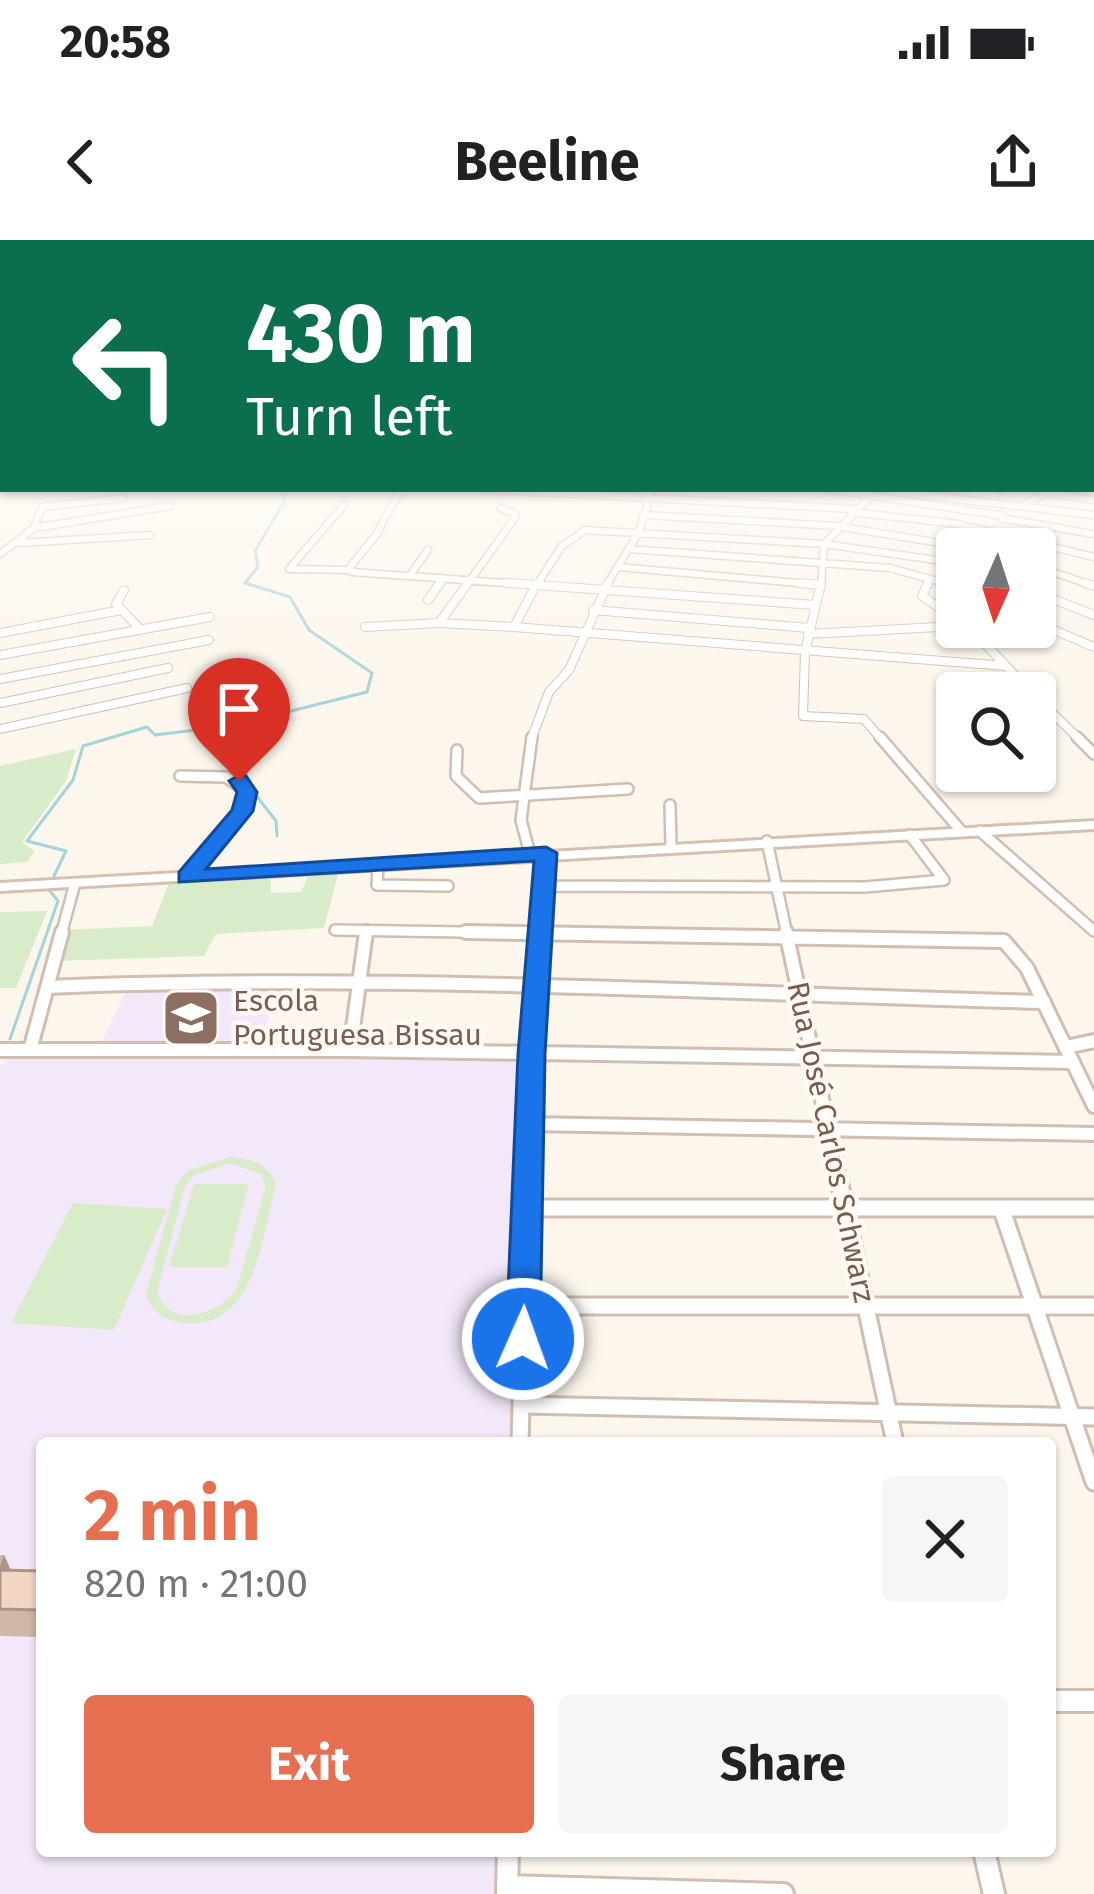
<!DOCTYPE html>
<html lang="en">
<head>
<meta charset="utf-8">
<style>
	:root { --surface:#fff; --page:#f6f6f6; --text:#202124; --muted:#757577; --accent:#e76f51 }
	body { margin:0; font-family:"Fira Sans",sans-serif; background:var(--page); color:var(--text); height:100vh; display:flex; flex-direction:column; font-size:45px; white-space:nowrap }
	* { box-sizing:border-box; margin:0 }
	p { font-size:39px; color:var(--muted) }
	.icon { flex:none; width:66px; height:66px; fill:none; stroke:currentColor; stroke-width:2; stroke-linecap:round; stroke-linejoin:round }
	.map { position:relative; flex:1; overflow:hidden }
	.panel { position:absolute; left:36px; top:1197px; width:1020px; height:420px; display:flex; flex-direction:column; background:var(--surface); border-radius:12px; box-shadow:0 3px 9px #0004 }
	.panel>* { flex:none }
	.top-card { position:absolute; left:0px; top:0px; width:1095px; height:252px; box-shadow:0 3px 9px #0004; background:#0b6e4f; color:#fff; overflow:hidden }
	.needle { width:78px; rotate:183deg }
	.fabs { position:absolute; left:936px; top:288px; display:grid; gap:24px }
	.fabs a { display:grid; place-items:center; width:120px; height:120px; border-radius:12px; background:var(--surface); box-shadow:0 3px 9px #0004; font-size:60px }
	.pin { position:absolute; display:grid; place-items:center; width:102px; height:102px; color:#fff; margin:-123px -51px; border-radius:50% 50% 50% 0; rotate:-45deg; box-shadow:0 0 12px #0007 }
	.pin .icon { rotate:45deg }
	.me { position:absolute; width:132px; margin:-66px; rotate:2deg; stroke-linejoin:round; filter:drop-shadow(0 0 9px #0008) }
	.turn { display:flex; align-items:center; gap:42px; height:252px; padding:0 48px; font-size:54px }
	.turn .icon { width:156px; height:156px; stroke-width:2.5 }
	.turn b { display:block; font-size:84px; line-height:102px }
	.round { display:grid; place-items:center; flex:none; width:126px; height:126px; border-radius:12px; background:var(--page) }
	.overview { display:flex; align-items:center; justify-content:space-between; height:204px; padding:0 48px }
	h1 { font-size:72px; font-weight:700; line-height:90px; color:var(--accent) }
	.action { display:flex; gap:24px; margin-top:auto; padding:24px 48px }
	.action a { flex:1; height:138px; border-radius:12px; background:var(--accent); color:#fff; font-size:48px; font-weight:700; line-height:138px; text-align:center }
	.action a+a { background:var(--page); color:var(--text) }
	.status { display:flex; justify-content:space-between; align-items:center; height:84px; padding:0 60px; background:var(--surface); direction:ltr }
	.status svg { height:33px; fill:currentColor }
	header { display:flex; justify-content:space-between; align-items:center; height:156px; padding:0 48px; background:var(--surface); font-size:54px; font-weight:700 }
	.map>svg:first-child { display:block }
</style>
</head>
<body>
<div class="status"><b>20:58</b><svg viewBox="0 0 49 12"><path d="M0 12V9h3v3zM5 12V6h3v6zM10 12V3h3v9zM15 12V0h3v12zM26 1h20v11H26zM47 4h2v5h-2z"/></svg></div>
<header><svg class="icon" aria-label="back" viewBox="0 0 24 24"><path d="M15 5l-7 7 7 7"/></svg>Beeline<svg class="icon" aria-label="share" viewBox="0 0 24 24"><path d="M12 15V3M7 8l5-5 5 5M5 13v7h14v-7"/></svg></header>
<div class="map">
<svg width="1094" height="1654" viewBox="0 0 1094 1654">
	<rect width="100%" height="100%" fill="#fdf6ec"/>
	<!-- education -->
	<path fill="#f3e8fa" d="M128,747L278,749L259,808L99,807Z
		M258,814L526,817L513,1203H42V1611H499L498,1654H0V827L10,816Z"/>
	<!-- green -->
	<path fill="#d8ecc9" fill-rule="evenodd" d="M76,509L66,541L22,602L35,611L27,622L0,624V526Z
		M338,634L324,688L216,694L204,716L55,721L63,690L152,686L169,643L271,638V653L301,652L308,636Z
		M47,671L16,748H0V672Z
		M231,917C253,920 267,923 276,944C262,996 255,1095 179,1082C161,1079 152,1071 146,1054L176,945L187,931ZM230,923L261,934L266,946L236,1051C217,1074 169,1091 157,1052L185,946L194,935Z
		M194,944H249L227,1027H169Z
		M73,963L167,969L114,1090L11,1083Z"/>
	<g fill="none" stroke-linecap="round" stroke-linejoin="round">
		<!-- stream -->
		<path stroke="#a5d3da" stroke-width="3" d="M247,484L255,491L256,505L244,540L276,581L277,596
			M54,636L66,611L27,601L73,540L83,506L147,487L155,495L235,485L367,452L372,433L309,390L290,357L245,343L258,327L255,311L283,264L286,249
			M10,799L58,661L49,650"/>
		<!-- street-far5 casing -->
		<g stroke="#d1beb0" stroke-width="9">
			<path id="street-far5" d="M401,249L376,295L350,327L352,332L550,346
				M481,249L853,269
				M828,249L1004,276
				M949,249L997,256
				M896,252L1094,275
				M1046,253L1094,260
				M344,265L289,329L350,330
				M1022,266L1046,253L1042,249
				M851,272L958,284L1094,317
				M644,275L837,286L977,309
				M1001,278L1094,294
				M34,288L42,267L123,258
				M20,303L150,295
				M630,309L890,328L930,339L927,346
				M0,314L34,288L170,266
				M1035,326L1094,346
				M618,327L821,345
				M410,335L428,310
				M930,339L957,346
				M437,346L443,338
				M466,346L514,279L515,274L501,268
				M536,346L562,306L585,290L824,304L957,323
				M606,346L639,292L650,256L644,249
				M821,346L824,304L871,256"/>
		</g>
		<!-- street-far4 casing -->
		<g stroke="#d1beb0" stroke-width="10">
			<path id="street-far4" d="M507,343L815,365
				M799,343L821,345
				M821,343L805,412L803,476L864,479L882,500
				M928,343L922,356L957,380
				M946,343L957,346
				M1085,343L1094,346
				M124,350L116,364L139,388
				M1035,352L1094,375
				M428,360L440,343
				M593,370L809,388
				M1035,382L1094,407
				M439,383L468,343
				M365,387L439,383L514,387L1006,426
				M514,387L537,343
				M969,387L1032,453
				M0,393L121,370
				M808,394L957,386
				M0,415L210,377
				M0,439L209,400
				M1035,456L1080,500
				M0,463L168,428
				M0,489L187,448
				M531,500L549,452L569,430L608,343"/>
		</g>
		<!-- street-far3 casing -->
		<g stroke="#d1beb0" stroke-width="14">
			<path id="street-far3" d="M880,497L962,592
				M1077,497L1094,514
				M457,510L456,536L479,558L628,549
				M180,536L226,537L247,552L236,581L187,637
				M670,565L671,606
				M980,591L1094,691
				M767,601L787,695
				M530,614L521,580L532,497
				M378,626L377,645L448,646
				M545,646L865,647L944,640L910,595
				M335,690L649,695
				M61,695L75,643
				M540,695L546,613"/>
		</g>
		<!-- street-far2 casing -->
		<g stroke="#d1beb0" stroke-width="18">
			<path id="street-far2" d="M466,692L1004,701L1027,728L1094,866
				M786,692L840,943
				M47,747C378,733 713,753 1044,762
				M1066,807L1094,801
				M0,810H350L1073,822
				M30,810L62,692
				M350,810L366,692
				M529,884L1094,894
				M527,943L540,692"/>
		</g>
		<!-- street-far1 casing -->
		<g stroke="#d1beb0" stroke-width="21">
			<path id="street-far1" d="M839,940L895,1203
				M527,968H1094
				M1002,970L1094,1242
				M524,1066H1094
				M521,1165L1094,1177
				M520,1203L527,940"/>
		</g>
		<!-- street casing -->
		<g stroke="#d1beb0" stroke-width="26">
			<path id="street" d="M1050,1461H1094
				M984,1611L994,1654
				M507,1646L783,1654
				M507,1652L508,1611"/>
		</g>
		<!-- secondary casing -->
		<g stroke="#d6c0b0" stroke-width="6">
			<path id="secondary" d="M1094,581V589L0,651V643Z"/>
		</g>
		<!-- street-far5 -->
		<use href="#street-far5" stroke="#fff" stroke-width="6"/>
		<!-- street-far4 -->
		<use href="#street-far4" stroke="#fff" stroke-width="8"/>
		<!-- street-far3 -->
		<use href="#street-far3" stroke="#fff" stroke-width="9"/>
		<!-- street-far2 -->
		<use href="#street-far2" stroke="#fff" stroke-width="12"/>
		<!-- street-far1 -->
		<use href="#street-far1" stroke="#fff" stroke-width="15"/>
		<!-- street -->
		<use href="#street" stroke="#fff" stroke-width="20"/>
		<!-- secondary -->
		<use href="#secondary" fill="#fff" fill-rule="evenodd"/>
	</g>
	<!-- wall -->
	<path fill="#d1b7a8" d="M0,1315H4L11,1330L42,1331V1397L0,1396Z"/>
	<!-- shaded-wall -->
	<path fill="#aa9588" d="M4,1315L16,1343L0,1333V1326Z"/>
	<!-- building -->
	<path fill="#f3d5c3" stroke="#aa9588" stroke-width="3" d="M0,1330L42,1331V1370L0,1369Z"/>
	<!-- sky -->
	<linearGradient id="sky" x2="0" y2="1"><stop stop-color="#97c7e8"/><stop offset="0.49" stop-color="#fefbf6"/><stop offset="1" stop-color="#fefbf6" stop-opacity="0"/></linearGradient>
	<rect width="1094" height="455" fill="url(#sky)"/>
	<!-- route -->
	<path fill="#1a73e8" stroke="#114b97" stroke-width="3" d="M239,535L246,536L257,552L253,571L206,629L546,607L557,613L545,814L540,1099L535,1109L523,1112L511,1109L506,1099L518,814L534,621L179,642V632L232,570L237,552L229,541Z"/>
	<!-- icons -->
	<defs>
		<g id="school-square" transform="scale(3)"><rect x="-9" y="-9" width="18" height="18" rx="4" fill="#8d6e63" stroke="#fffaf3"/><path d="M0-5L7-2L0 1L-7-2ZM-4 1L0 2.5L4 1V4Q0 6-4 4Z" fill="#fff"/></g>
	</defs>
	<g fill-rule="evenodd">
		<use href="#school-square" x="191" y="778"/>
	</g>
	<g text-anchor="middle" stroke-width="9" stroke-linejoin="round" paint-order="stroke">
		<!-- education labels -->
		<g font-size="30" fill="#785e54" stroke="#fffaf3" text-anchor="start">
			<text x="233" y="771">Escola<tspan x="233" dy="34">Portuguesa Bissau</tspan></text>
		</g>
		<!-- street labels -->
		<g font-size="30" fill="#7a5c4d" stroke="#fffaf3">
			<text transform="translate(831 902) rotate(78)" y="10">Rua José Carlos Schwarz</text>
		</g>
	</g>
</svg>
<div class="fabs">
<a><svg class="needle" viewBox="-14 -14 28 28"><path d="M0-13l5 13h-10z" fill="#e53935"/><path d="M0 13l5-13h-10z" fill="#757577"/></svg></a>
<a><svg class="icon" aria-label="search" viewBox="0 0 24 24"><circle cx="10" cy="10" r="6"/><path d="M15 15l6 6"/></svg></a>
</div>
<div class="pin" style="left:239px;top:541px;background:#d93025"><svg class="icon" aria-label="arrive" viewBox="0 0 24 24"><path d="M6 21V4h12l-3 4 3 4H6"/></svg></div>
<svg class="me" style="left:523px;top:1099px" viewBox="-20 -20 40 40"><circle r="17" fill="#1a73e8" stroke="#fff" stroke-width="3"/><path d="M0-11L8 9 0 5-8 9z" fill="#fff"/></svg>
<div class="top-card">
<div class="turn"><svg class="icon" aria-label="left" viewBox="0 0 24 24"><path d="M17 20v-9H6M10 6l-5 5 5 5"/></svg><div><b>430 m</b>Turn left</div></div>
</div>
<section class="panel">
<div class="overview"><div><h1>2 min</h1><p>820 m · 21:00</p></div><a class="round"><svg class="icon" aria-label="close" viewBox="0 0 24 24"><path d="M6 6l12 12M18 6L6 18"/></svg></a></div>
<div class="action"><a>Exit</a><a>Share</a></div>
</section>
</div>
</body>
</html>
